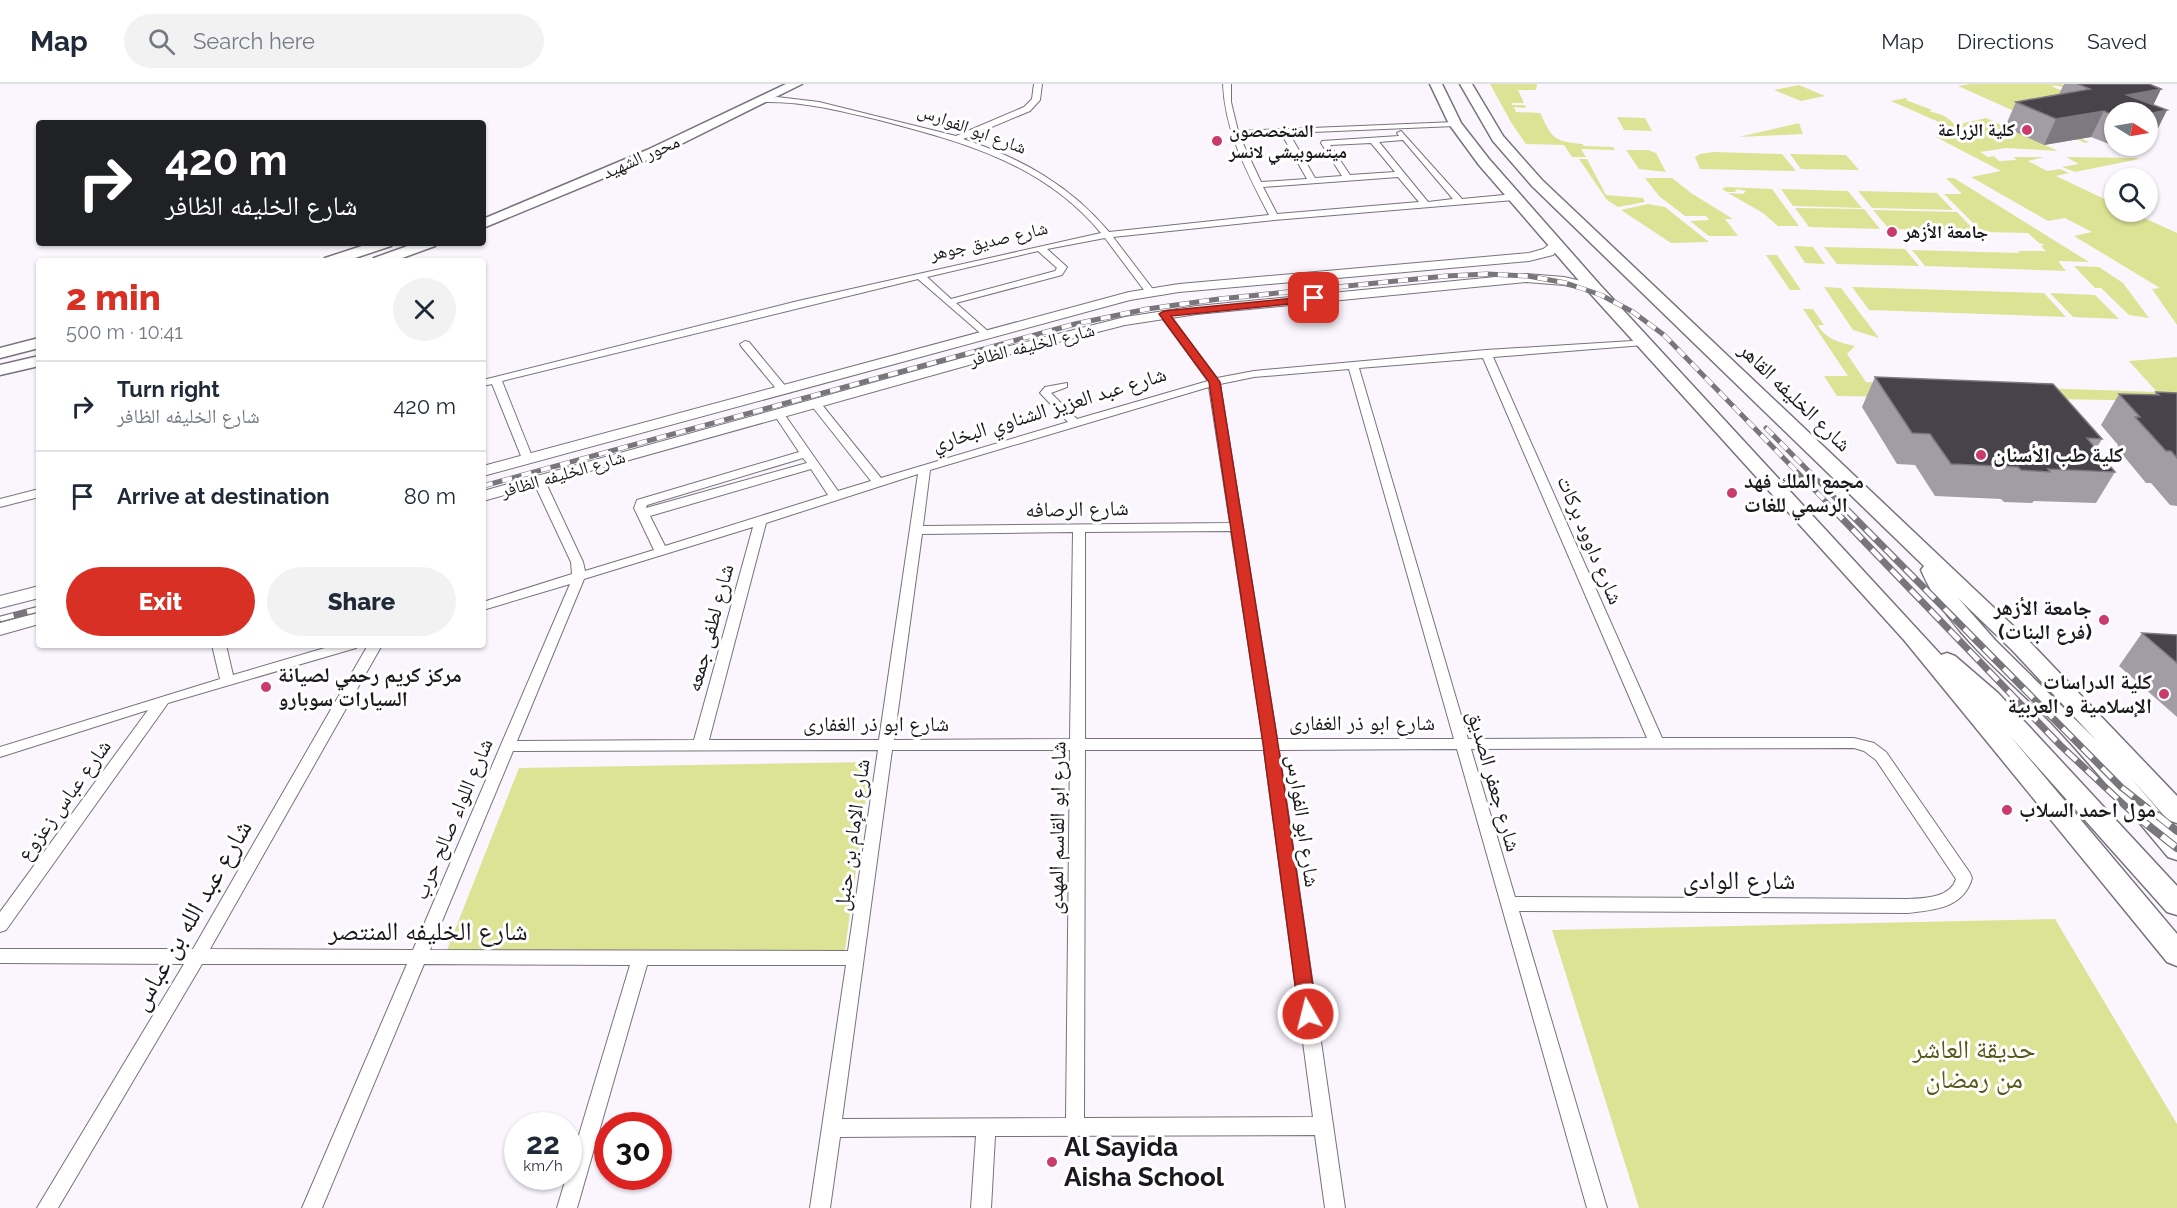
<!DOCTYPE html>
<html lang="en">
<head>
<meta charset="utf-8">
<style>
	:root { --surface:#fff; --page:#f2f2f3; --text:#1f2937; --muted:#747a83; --line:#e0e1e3; --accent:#d93025 }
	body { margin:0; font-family:Raleway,"Noto Naskh Arabic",sans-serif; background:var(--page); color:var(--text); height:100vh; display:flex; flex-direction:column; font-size:22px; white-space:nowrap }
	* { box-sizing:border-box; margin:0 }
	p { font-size:20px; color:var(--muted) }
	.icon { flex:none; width:33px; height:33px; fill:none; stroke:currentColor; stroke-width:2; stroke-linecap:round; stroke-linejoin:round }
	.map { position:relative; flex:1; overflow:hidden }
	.sheet { position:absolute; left:36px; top:174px; width:450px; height:390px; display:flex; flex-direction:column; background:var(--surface); border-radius:6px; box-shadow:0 2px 4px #0004 }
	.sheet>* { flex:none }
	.top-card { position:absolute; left:36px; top:36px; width:450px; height:126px; border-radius:6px; box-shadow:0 2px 4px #0004; background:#202124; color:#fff; overflow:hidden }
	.needle { width:39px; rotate:101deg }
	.buttons { position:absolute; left:2104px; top:18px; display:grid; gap:12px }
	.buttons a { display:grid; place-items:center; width:54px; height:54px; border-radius:50%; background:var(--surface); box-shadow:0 2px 4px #0004; font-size:30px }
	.speed { position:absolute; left:504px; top:1028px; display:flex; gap:12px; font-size:30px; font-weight:700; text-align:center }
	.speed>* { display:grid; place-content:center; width:78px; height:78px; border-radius:50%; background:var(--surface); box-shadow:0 2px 4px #0004; line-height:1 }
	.speed small { font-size:15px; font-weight:400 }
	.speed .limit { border:9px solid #d22; background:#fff; color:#111 }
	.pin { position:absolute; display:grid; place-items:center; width:51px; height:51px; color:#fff; margin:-26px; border-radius:12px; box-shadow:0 3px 9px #0006 }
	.me { position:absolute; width:66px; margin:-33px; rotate:352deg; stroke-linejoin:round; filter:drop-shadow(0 0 4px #0008) }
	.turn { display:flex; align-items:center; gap:21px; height:126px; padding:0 30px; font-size:27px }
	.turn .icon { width:78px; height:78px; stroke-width:2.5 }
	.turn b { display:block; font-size:42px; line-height:51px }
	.round { display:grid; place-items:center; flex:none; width:63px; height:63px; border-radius:32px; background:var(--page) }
	.overview { display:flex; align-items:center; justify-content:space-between; height:102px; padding:0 30px }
	h1 { font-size:36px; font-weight:800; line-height:45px; color:var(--accent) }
	.cta { display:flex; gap:12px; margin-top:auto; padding:12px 30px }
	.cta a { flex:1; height:69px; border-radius:36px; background:var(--accent); color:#fff; font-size:24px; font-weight:800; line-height:69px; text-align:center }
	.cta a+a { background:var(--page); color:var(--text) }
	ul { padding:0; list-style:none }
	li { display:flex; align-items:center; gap:18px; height:90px; padding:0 30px; border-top:2px solid var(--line) }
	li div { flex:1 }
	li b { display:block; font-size:22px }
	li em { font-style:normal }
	header { display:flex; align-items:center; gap:36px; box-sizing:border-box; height:84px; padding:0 30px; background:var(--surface); border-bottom:2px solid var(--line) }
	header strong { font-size:28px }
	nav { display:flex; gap:33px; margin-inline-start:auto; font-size:21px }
	.search { width:420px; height:54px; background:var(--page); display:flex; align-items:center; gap:15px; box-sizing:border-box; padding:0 21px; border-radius:33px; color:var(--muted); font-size:22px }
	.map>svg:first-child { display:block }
</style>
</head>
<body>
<header>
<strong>Map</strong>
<div class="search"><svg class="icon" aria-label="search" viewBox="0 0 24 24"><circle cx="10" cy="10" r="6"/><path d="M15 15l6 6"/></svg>Search here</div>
<nav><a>Map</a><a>Directions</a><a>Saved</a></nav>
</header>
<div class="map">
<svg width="2177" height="1124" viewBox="0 0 2177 1124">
	<rect width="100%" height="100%" fill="#fbf6fe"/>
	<!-- green -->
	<path fill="#dce395" d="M1490,0H1537L1536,6H1518L1524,19H1512V21H1525L1526,24L1514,23L1516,28L1540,29C1553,55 1553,57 1582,60L1584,62L1613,63L1615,66L1581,65L1586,73H1572L1564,61L1526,60L1512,40Z
		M1970,0H2061L2086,10C2074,11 2064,0 2051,2L2072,11L2036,34L2089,58L2085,59L1958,2Z
		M1799,1L1825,12L1801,17L1774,6Z
		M1906,14L1908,15L1906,16L1932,26L1929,27C1942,31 1950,32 1958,46L1964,39L1986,34L2058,67L2006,64L1980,68L1988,73L1994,72L1999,77L2017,76L2013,73H2044L2028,77L2047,87L2060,85L2069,89L2056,92L2115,120V128H2131L2177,149V241L2152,205L2160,204L2074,152L2092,148L2065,134L2048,137L1971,93L2001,87L1936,53H1952L1957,46L1891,17Z
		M1617,33L1645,34L1652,47L1624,46Z
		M1799,39L1803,50L1739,53Z
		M1626,66H1648L1656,69L1666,88L1639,85Z
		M1713,68L1782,70L1796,87L1700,85L1695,73L1700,70Z
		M1790,70L1846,71L1859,86L1801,85Z
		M2066,73L2137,74L2139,75L2075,88L2062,83L2079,80Z
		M1579,75H1587L1606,111L1643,114L1645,118L1618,123L1607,116Z
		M1645,94H1672L1691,109L1733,135H1725L1738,152H1709L1690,137L1709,136L1706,132H1685L1659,112Z
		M1946,94H1954L2089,178L2058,177L2066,187L1925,182L1912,166L2019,169L2018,167H2046L2041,162L2045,161L2039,159L2028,149L1982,148L1944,110H1962Z
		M1726,103L1772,105L1799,142H1778L1763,129L1728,109L1743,110L1746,107L1737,105L1735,108H1727L1722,105Z
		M1781,105L1848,107L1862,124L1793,122Z
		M1858,107L1937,109L1953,126L1872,124Z
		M1648,120L1665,123L1709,158L1671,159L1621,126Z
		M1795,124L1864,125L1880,145L1809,143Z
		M1873,126L1957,128L1975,147L1889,145Z
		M1794,162L1813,163L1825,180L1805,179Z
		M1824,163L1905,165L1919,182L1837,180Z
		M1766,171H1777L1801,206H1790Z
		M2074,182L2099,183L2123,199L2149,234L2129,231L2101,204H2095Z
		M1824,203L1841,204L1879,254L1853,246Z
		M1852,203L2044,209L2066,233L1869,226Z
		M2050,209L2095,211L2119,235L2073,233Z
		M1803,225H1813L1824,241H1818C1825,255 1841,259 1855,262L1847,270L1866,298L2157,308L2129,277L2177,273V317L1837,312L1824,292H1848Z
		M871,678L844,873L441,881L519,684Z
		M2055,835L2177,1040V1124H1639L1552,846Z"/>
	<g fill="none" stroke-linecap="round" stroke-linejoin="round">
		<!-- street casing -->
		<g stroke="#79727d" stroke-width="2">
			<path id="street" d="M1034,0H1042L1040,16L1030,27L963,55C1021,74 1070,101 1109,148L1269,131C1247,88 1225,48 1223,0H1231V18L1238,47L1455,38L1459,40L1455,42L1289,49L1315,94L1342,92L1321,59L1322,57L1399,52L1397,49L1401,47L1462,115L1514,110L1518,113L1514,116L1274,136L1113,153L1155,208L1150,211L1147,210L1105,154L1047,165L1067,183L1062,191L956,219L990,249V253L986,254L918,195L502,297L533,375L527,378L523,377L492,300L483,302V296L798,217L1101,149C1043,79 963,58 879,36C841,27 803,17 763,18L759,16L777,13L819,18L956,52L1024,23L1032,15ZM1281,49L1307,95L1261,98L1239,51ZM1403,56L1453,115L1428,118L1379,58ZM1371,59L1395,88L1350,91L1330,61ZM1398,93L1419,118L1277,130L1263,103ZM1038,167L1057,184L1055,187L951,215L927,193Z
				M1164,227L1167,228L1217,294L1254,287L1486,266L1648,256L1649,258L1644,261L1493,273L1662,654H1854L1874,659L1886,668L1970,789L1972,794C1964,824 1934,826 1908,829L1519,827L1607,1124H1587L1457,665L1279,666L1345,1124H1325L1315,1051L995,1052L991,1124H971L976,1052L840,1053L830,1124H810L846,881H647L577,1124H557L630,881L424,880L322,1124H302L407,880H202L58,1124H37L184,880L0,879V865H193L368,561H382L210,865L413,866L570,500L483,526V518L572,490L571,478L533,397L535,395H543L545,397L583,478L585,487L654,466L634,424L637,416L799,368L773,329L774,327H782L838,407L871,397L811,321V317H819L881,394L1068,338L1040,309L1045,303L1067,299V303L1051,309L1077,335L1208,297L1159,230ZM1483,274L1647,654L1468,655L1359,284ZM1349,285L1454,655H1277L1220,300L1254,293ZM1209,303L1230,439L923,442L930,386ZM803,374L807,379L646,424L647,421ZM811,385L828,411L665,462L650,432ZM918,390L879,656H709L766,439ZM753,443L694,656L517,657L584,495ZM1231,447L1263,655H1085V448ZM1073,448L1070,655L894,656L922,450ZM1854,664L1864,667L1876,676L1956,795C1950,814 1925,814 1908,815L1515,813L1471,665ZM878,666L848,867L430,866L513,667ZM892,666H1070L1066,1034L842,1035ZM1085,666H1264L1313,1033L1084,1034Z
				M745,257L749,258L787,304V308H779L741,262L740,260Z
				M39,405V413L0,423V415Z
				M212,561H226L233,591L335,561H358L356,564L168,619L6,846L0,848V828L148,626L0,673V663L220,595Z"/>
		</g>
		<!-- secondary casing -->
		<g stroke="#79727d" stroke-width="2">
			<path id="secondary" d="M1556,156L1563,160L1553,171L1529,177L1179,208L1130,216L483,392V382L1129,208L1179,200L1529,169L1543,165Z
				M1526,190L1564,193L1599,201L1601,204L1594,208L1564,201L1526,198L1197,230L1125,241L976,279L483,417V407L966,273L1125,233L1197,222Z
				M39,502V514L0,524V512Z
				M39,528V540L0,551V539Z"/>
		</g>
		<!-- primary casing -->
		<g stroke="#79727d" stroke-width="3">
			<path id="primary" d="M786,0H802L657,72L483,144V135L647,66Z
				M1430,0H1442L1461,39L1489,75L1600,201L1941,571L1947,569L1955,572L1998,609L2177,802V831L2167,828L2010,652L2177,850V882L2167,878L1904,556L1588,207L1479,81L1449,40Z
				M1460,0H1472L1503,52L1542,96L2028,556L2177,712V739L2168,736L2131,694L2177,748V776L2168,773C2130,728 2092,681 2051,638C2006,591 1947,548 1921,486L1924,482L1532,102L1493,57ZM1958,514L2012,566L2096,656L1995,556Z
				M371,159H394L391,162L346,177H322L325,174Z
				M416,159H438L435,162L394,177H371L374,174Z
				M39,254V264L0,274V264Z
				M39,272V282L0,291V281Z"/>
		</g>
		<!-- street -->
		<use href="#street" fill="#fff" fill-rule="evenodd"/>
		<!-- secondary -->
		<use href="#secondary" fill="#fff" fill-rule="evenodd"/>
		<!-- primary -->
		<use href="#primary" fill="#fff" fill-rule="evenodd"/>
		<!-- rail-far2 casing -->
		<g stroke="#78757b" stroke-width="5">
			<path id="rail-far2" d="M1766,344L1847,426
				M483,402L1075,240L1147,225L1219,215L1446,192L1487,190L1528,192L1566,199L1601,211L1633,228L1664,251L1834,426"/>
		</g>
		<!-- rail-far1 casing -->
		<g stroke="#78757b" stroke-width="7">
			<path id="rail-far1" d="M1833,425L2060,661L2137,733
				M1846,425L2121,703L2159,733
				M0,535L39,525"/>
		</g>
		<!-- rail casing -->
		<g stroke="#78757b" stroke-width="8">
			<path id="rail" d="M2135,731L2177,764
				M2157,731L2177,747"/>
		</g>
		<!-- rail-far2 -->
		<use href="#rail-far2" stroke="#fff" stroke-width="4" stroke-dasharray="10" stroke-linecap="butt"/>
		<!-- rail-far1 -->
		<use href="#rail-far1" stroke="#fff" stroke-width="4.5" stroke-dasharray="14" stroke-linecap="butt"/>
		<!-- rail -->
		<use href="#rail" stroke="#fff" stroke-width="6" stroke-dasharray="17" stroke-linecap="butt"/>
	</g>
	<!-- wall -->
	<path fill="#a29ca4" d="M2064,0H2149L2161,5L2153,21L2167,26L2154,52L2148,53V28H2115V59L2109,60L2091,53L2044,61L2005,43L2016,18L2059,10Z
		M1875,293L2102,355L2096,365L2115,388L2096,419L2034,417L2032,419L2004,418L2001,415L1935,412L1915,381L1897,380L1862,323Z
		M2156,308L2177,309V422L2170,421L2151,399H2146L2117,364L2118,361L2101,341L2119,310L2154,311Z
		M2142,549L2177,551V633L2119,582Z"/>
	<!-- shaded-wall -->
	<path fill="#7e7881" d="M2161,5L2149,30L2127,11Z
		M2167,26L2154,52L2148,53V30Z
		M2104,27L2091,53L2044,61L2056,35Z
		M2115,48V59L2109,60Z"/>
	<!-- building -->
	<path fill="#48424b" stroke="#7e7881" stroke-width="1.5" d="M2078,0H2149L2161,5L2127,11L2167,26L2148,30V28H2115V32L2104,27L2056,35L2016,18L2090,5Z
		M1875,293L2053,300L2102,355L2087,354L2115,388L2048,385L2050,388L2021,386L2018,383L1951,380L1930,350L1912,349Z
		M2156,308L2177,309V374L2171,367H2166L2135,333H2140L2119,310L2159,311Z
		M2142,549L2177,551V579Z"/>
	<!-- route -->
	<path fill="#d93025" stroke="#8d1f18" stroke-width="1.5" d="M1314,212L1319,214L1318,217L1171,232L1220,298L1278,660L1317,930L1314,935L1308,938L1302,935L1299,930L1263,660L1209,298L1159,230L1164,227Z"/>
	<!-- markers -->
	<g fill="#c83b6b" stroke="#fff" stroke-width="2">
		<circle cx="2027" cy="46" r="6"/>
		<circle cx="1217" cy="57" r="6"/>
		<circle cx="1892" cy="148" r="6"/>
		<circle cx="1981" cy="371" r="6"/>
		<circle cx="1732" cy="409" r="6"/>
		<circle cx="2104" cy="536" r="6"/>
		<circle cx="266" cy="603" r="6"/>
		<circle cx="2164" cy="610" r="6"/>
		<circle cx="2007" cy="726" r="6"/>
		<circle cx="1052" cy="1078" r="6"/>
	</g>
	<g text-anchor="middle" stroke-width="6" stroke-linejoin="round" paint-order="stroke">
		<!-- far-street labels -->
		<g font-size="18" fill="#1b191d" stroke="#fff">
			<text transform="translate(972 45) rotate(20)" y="6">شارع ابو الفوارس</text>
			<text transform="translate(641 73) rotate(-24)" y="6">محور الشهيد</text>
			<text transform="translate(989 157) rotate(-13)" y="6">شارع صديق جوهر</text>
			<text transform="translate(1032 261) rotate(-14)" y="6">شارع الخليفه الظافر</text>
			<text transform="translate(563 390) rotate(-16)" y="6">شارع الخليفه الظافر</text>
		</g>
		<!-- far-poi labels -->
		<g font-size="18" font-weight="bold" fill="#1b191d" stroke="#fff" text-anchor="start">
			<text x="2015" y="52" text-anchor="end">كلية الزراعة</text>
			<text x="1229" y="53">المتخصصون<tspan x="1229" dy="21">ميتسوبيشي لانسر</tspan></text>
			<text x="1904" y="154">جامعة الأزهر</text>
		</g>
		<!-- street labels -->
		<g font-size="21" fill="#1b191d" stroke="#fff">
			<text transform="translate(1795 313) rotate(44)" y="7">شارع الخليفه القاهر</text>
			<text transform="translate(1049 325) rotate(-17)" y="7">شارع عبد العزيز الشناوي البخاري</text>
			<text transform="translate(1077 425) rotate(-1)" y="7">شارع الرصافه</text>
			<text transform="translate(1590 456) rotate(67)" y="7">شارع داوود بركات</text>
			<text transform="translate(710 544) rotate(-75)" y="7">شارع لطفى جمعه</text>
			<text x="1362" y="646">شارع ابو ذر الغفارى</text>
			<text x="876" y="647">شارع ابو ذر الغفارى</text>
			<text transform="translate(1494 697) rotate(74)" y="7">شارع جعفر الصديق</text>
			<text transform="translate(64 716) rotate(-54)" y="7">شارع عباس زعزوع</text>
			<text transform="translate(453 735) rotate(-67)" y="7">شارع اللواء صالح حرب</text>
			<text transform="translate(1303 737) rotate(82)" y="7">شارع ابو الفوارس</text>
			<text transform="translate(1057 744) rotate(-89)" y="7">شارع ابو القاسم المهدى</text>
			<text transform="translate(852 751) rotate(-82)" y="7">شارع الإمام بن حنبل</text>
		</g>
		<!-- poi labels -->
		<g font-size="21" font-weight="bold" fill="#1b191d" stroke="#fff" text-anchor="start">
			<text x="1993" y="378">كلية طب الأسنان</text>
			<text x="1744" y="404">مجمع الملك فهد<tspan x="1744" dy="24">الرسمي للغات</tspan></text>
			<text x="2092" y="531" text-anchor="end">جامعة الأزهر<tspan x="2092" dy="24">(فرع البنات)</tspan></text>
			<text x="278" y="598">مركز كريم رحمي لصيانة<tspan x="278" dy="24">السيارات سوبارو</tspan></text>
			<text x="2152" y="605" text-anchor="end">كلية الدراسات<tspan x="2152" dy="24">الإسلامية و العربية</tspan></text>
			<text x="2019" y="733">مول احمد السلاب</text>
		</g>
		<!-- near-street labels -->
		<g font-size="26" fill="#1b191d" stroke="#fff">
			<text x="1739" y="805">شارع الوادى</text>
			<text transform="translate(191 831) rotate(-60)" y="9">شارع عبد الله بن عباس</text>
			<text x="428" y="856">شارع الخليفه المنتصر</text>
		</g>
		<!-- near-park labels -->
		<g font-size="26" fill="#565a17" stroke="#fff">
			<text x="1974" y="974">حديقة العاشر<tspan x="1974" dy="30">من رمضان</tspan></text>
		</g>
		<!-- near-poi labels -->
		<g font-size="26" font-weight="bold" fill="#1b191d" stroke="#fff" text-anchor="start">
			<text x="1064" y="1072">Al Sayida<tspan x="1064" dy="30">Aisha School</tspan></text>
		</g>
	</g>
</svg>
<div class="buttons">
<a><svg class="needle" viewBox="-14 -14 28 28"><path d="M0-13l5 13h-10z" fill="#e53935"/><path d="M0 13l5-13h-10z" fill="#747a83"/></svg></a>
<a><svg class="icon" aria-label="search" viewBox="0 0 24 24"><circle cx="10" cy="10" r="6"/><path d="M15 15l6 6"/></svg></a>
</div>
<div class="speed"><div>22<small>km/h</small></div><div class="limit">30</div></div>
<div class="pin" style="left:1314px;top:214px;background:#d93025"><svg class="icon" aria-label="arrive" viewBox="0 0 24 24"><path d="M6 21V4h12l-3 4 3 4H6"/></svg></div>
<svg class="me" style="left:1308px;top:930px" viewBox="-20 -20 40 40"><circle r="17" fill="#d93025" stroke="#fff" stroke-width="3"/><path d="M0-11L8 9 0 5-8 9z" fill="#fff"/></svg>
<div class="top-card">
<div class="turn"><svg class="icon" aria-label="right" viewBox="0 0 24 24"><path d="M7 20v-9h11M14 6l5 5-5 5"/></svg><div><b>420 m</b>شارع الخليفه الظافر</div></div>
</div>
<section class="sheet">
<div class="overview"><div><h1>2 min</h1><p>500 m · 10:41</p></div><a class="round"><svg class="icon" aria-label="close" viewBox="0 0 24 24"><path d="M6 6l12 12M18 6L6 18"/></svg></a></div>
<ul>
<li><svg class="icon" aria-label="right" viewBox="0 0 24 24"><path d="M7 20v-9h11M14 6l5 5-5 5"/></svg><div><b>Turn right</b><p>شارع الخليفه الظافر</p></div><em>420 m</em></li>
<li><svg class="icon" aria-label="arrive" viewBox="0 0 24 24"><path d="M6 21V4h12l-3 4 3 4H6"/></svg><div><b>Arrive at destination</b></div><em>80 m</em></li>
</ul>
<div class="cta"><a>Exit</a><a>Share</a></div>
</section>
</div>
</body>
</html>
